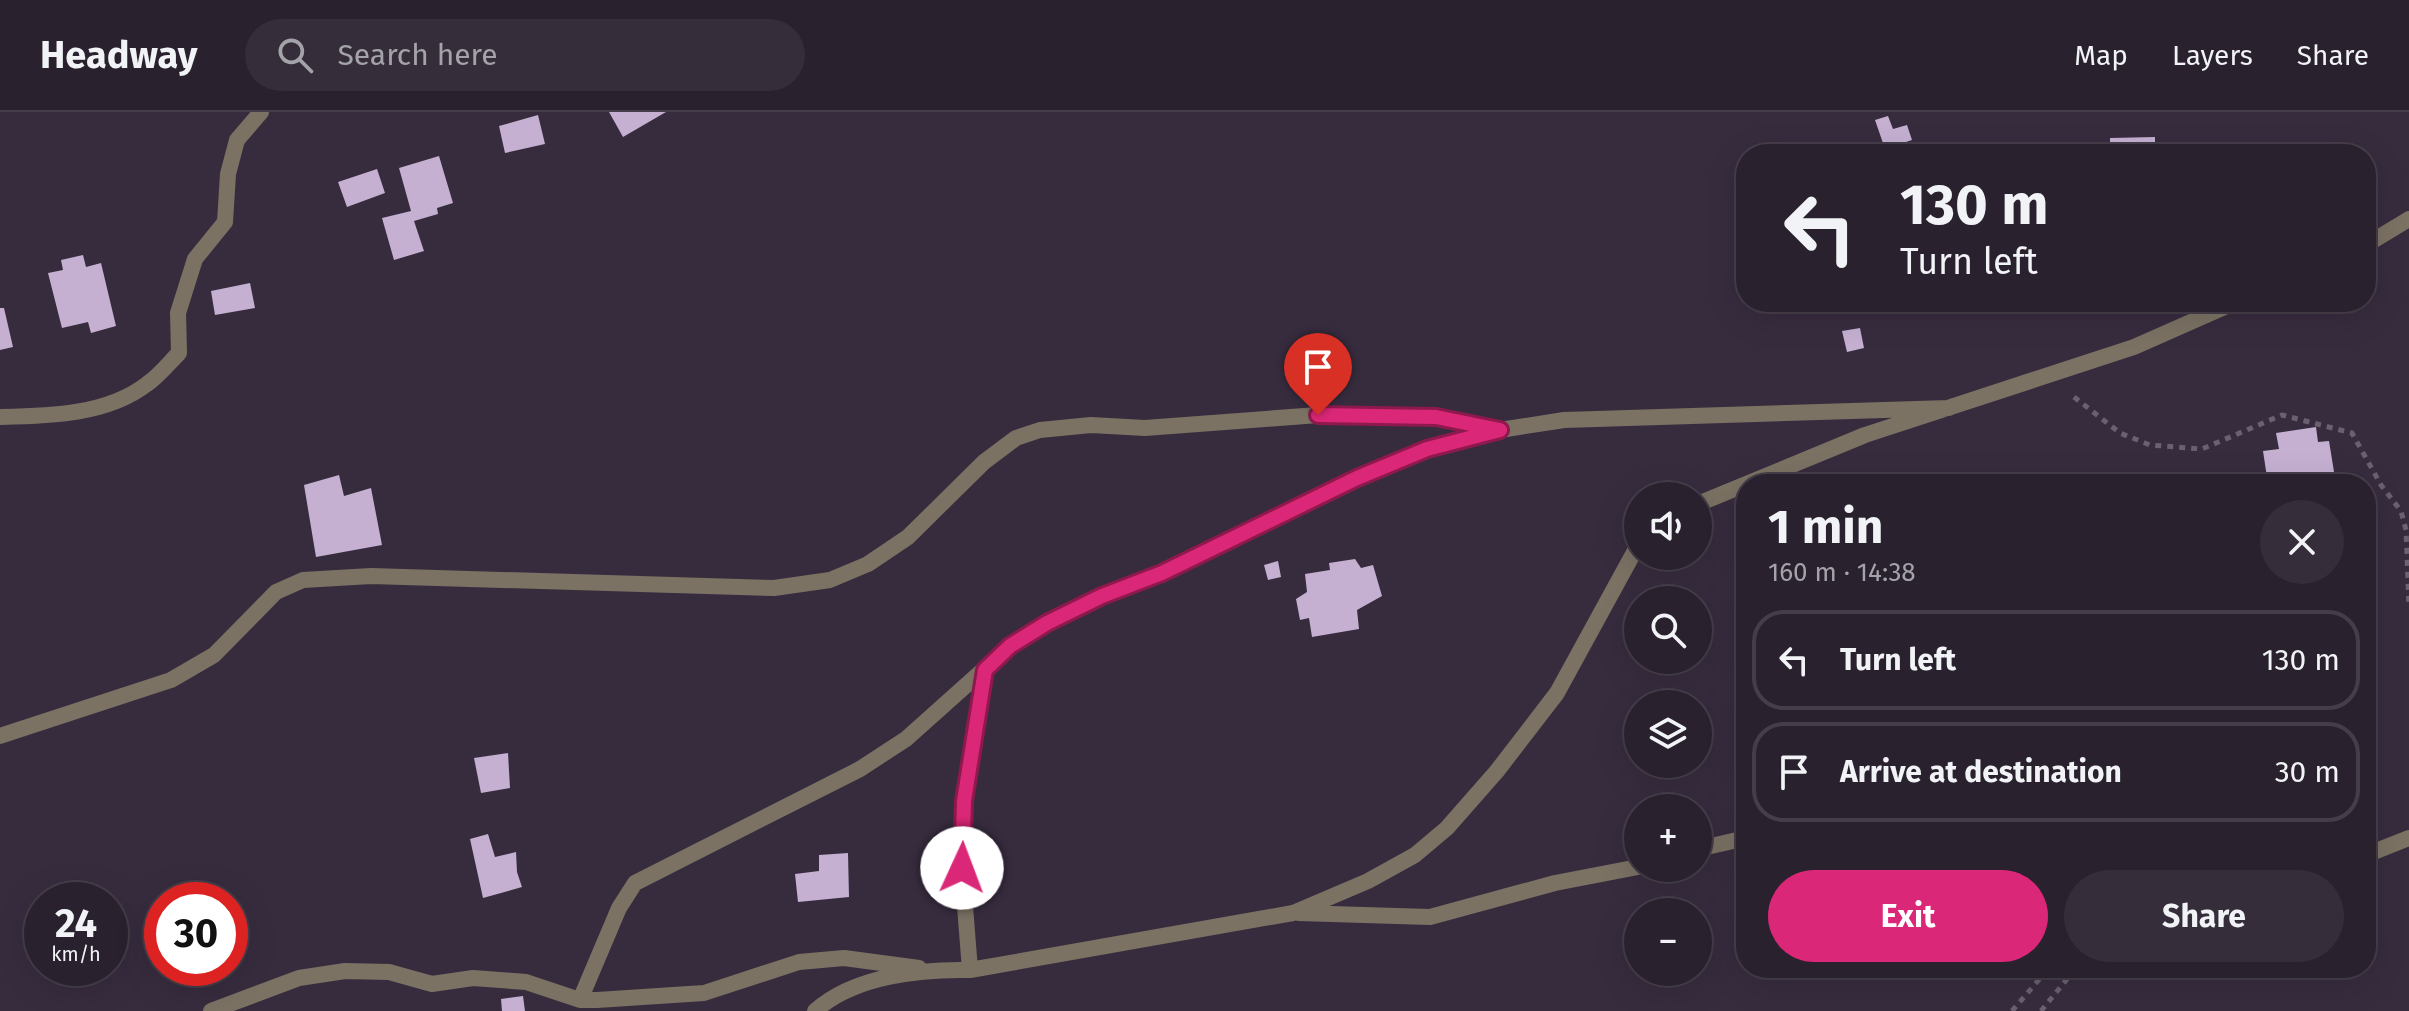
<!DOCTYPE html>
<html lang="en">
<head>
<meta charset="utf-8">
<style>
	:root { --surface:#29212e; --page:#352e3a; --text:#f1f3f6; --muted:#a5a3aa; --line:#453e4a; --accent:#db2777 }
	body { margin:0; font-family:"Fira Sans",sans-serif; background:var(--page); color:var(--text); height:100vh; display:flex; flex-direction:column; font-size:30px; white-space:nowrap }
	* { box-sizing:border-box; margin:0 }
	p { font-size:26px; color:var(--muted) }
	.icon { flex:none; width:44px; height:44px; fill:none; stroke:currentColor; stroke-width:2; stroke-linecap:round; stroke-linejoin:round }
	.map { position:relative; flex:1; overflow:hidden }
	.drawer { position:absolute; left:1736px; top:362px; width:640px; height:504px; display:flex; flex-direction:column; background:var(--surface); border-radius:32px; box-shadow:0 8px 32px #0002,0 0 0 2px var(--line) }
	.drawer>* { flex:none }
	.banner { position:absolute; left:1736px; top:32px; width:640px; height:168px; border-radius:32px; box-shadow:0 8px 32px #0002,0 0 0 2px var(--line); background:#29212e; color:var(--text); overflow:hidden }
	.buttons { position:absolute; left:1624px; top:370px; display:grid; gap:16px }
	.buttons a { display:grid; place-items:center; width:88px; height:88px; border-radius:50%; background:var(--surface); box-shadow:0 8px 32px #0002,0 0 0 2px var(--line); font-size:40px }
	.speed { position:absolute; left:24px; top:770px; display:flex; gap:16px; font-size:40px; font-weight:700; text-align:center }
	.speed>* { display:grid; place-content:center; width:104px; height:104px; border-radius:50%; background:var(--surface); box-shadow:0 8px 32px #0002,0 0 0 2px var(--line); line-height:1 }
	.speed small { font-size:20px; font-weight:400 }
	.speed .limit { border:12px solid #d22; background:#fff; color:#111 }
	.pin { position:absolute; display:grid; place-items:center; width:68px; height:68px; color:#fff; margin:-82px -34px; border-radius:50% 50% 50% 0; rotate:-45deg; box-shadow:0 0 8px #0007 }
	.pin .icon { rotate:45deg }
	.me { position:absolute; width:88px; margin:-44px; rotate:2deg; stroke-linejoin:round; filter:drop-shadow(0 0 6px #0008) }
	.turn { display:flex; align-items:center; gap:28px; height:168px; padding:0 32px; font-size:36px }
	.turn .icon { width:104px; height:104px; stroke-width:2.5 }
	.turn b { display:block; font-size:56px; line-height:68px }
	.round { display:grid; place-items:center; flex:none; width:84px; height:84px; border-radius:42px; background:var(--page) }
	.overview { display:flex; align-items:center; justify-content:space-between; height:136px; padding:0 32px }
	h1 { font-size:48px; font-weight:700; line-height:60px }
	.action { display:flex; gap:16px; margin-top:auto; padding:16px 32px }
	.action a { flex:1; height:92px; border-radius:48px; background:var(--accent); color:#fff; font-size:32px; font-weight:700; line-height:92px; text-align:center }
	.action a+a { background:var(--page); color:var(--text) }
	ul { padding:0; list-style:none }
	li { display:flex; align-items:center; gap:24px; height:100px; margin:0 16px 12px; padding:0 16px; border:4px solid var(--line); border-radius:32px }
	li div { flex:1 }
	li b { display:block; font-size:30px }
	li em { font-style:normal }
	header { display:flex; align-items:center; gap:48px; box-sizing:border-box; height:112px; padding:0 40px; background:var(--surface); border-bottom:2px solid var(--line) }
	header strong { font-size:38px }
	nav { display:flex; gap:44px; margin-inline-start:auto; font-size:28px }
	.search { width:560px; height:72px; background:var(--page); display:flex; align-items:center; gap:20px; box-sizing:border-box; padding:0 28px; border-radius:44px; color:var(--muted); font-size:30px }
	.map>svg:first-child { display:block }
</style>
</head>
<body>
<header>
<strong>Headway</strong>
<div class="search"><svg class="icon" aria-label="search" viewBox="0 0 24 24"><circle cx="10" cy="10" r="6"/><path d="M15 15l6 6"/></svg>Search here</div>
<nav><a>Map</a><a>Layers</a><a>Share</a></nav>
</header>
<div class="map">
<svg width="2409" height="899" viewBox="0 0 2409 899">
	<rect width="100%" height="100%" fill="#372c3e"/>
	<!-- building -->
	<path fill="#c5b0d2" d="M609,0H666L623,25Z
		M538,3L545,32L505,41L499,14Z
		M1888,4L1893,17L1907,13L1912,28L1885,37L1875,8Z
		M2155,25V42H2110V26Z
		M439,44L453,91L437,96L438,102L414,109L424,139L394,148L382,106L411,99L399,56Z
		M377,57L385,81L347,95L338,70Z
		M83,143L86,155L101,151L116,214L91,221L88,210L62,216L48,161L63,158L61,148Z
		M250,171L255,196L215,203L211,179Z
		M0,196H4L13,235L0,238Z
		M1860,216L1864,236L1847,240L1842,219Z
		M2316,315L2318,330L2329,329L2336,372H2268L2263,339L2279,337L2276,321Z
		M339,363L344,384L371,376L382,433L316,445L304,373Z
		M1355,447L1361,456L1373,453L1382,484L1357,498L1359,517L1312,525L1309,506L1300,508L1296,487L1307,480L1305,462L1330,458L1329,451Z
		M1278,449L1281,465L1268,468L1264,453Z
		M508,641L510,676L481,681L474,646Z
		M488,722L495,745L516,740L517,760L522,775L483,786L470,727Z
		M848,741L849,785L798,790L795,762L819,759V743Z
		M2192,856H2208L2209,866L2194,868Z
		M523,884L525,899H502L501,887Z"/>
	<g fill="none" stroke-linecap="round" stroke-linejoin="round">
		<!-- path -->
		<path stroke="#6a6070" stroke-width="5" stroke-dasharray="6 6" stroke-linecap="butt" d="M2074,285L2120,321L2150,333L2202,337L2282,303L2352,321L2381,373L2401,399L2406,418L2409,495
			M2012,899L2049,856
			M2041,899L2076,856"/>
		<!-- street -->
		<path stroke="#7b7264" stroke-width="16" d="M2366,133L2409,107
			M0,305C49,304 107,303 147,272C159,264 169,251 179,241L178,201L195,147L225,110L228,62L237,28L261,0
			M1698,392L1865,323L2134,235L2236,190
			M0,624L171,568L214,543L276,480L303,468L371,464L774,476L830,468L868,452L908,425L984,350L1016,326L1040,318L1091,313L1145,316L1318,303L1436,305L1500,318
			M1698,737L1746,726
			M2366,743L2409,726
			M1298,801L1430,805L1555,771L1638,755
			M970,858L962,756L964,689L985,558
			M580,888L619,796L635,771L860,657L906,627L1010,534L1047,511L1102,484L1162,461L1357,366L1427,337L1500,318L1564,308L1949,296
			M211,899L299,866L345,859L389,860L432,872L473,866L526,870L580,888H597L704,881L799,850L844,846L919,856
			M815,899C854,864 920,857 970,858L1293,801L1368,769L1415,743L1447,716L1497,659L1557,581L1638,433"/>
	</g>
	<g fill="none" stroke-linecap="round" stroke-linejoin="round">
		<!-- route casing -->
		<g stroke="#8e194d" stroke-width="20">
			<path id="route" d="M962,756L964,689L985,558L1010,534L1047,511L1102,484L1162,461L1357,366L1427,337L1500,318L1436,305L1318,303"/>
		</g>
		<!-- route -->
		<use href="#route" stroke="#db2777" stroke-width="14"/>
	</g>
</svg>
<div class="buttons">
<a><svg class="icon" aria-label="sound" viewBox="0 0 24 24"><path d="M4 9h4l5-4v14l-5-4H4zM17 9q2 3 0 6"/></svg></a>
<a><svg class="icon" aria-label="search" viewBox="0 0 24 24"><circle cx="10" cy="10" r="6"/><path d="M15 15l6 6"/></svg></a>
<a><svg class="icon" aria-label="layers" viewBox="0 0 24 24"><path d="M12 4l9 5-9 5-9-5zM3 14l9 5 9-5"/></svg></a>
<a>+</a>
<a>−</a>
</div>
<div class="speed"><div>24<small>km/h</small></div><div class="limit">30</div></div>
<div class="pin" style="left:1318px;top:303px;background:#d93025"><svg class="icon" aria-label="arrive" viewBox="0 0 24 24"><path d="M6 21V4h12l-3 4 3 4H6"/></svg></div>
<svg class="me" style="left:962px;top:756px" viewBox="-20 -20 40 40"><circle r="19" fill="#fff"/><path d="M0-13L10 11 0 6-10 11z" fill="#db2777"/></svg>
<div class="banner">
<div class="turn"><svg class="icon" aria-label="left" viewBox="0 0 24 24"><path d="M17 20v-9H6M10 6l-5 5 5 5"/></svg><div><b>130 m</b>Turn left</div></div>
</div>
<section class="drawer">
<div class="overview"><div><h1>1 min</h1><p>160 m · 14:38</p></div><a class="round"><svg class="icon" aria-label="close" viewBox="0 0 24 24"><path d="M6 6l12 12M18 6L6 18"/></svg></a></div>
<ul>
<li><svg class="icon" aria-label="left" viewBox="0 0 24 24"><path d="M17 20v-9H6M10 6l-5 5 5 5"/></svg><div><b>Turn left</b></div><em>130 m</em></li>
<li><svg class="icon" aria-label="arrive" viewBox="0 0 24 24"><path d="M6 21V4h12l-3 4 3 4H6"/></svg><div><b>Arrive at destination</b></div><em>30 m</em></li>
</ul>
<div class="action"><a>Exit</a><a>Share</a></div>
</section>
</div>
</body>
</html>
